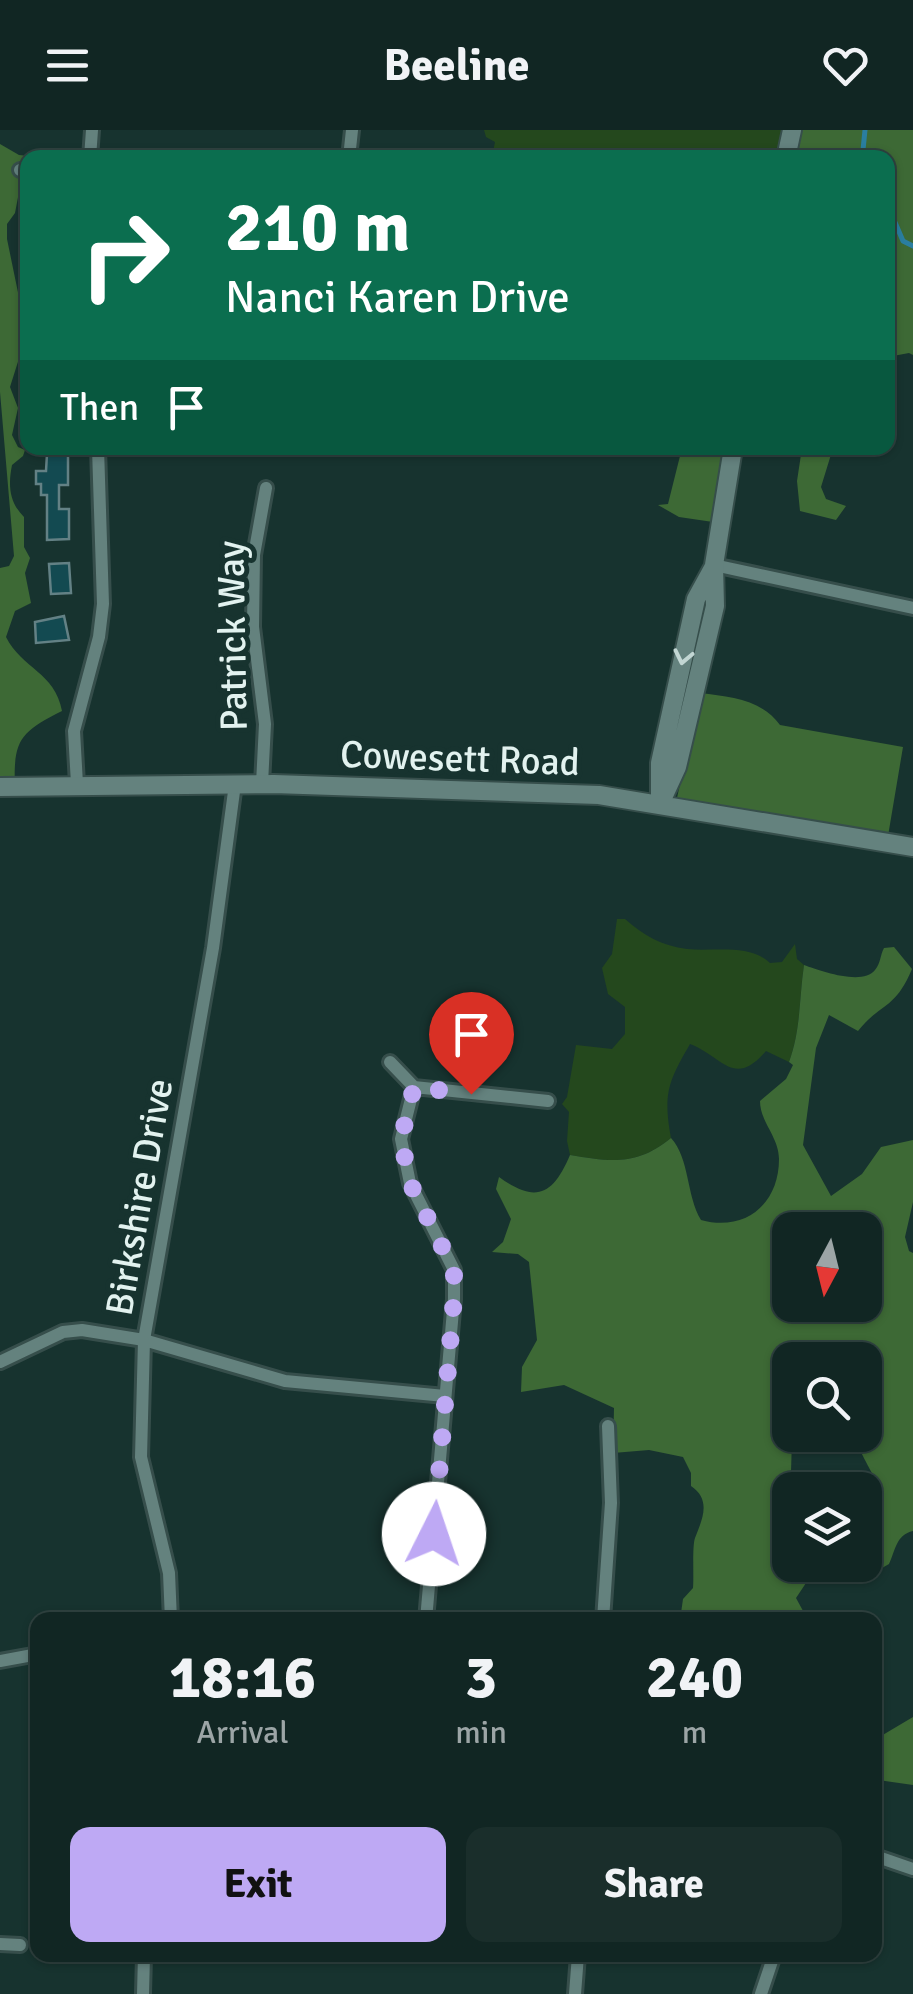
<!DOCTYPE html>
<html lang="en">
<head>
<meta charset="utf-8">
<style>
	:root { --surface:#112623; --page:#1a2e2b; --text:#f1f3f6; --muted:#9ca5a6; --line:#304341; --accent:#bea9f4 }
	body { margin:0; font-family:Signika,sans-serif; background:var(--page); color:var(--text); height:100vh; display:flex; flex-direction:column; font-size:38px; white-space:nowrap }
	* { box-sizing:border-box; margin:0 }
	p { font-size:32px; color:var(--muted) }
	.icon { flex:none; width:55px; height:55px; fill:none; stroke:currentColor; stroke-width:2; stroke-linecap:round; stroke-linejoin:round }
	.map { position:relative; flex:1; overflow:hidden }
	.side { position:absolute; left:30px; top:1482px; width:852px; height:350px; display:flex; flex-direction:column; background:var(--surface); border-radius:20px; box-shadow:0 2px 8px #0004,0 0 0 2px var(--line) }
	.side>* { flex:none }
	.hud { position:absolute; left:20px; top:20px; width:875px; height:305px; border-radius:20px; box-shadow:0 2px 8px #0004,0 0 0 2px var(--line); background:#0b6e4f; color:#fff; overflow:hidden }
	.needle { width:65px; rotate:187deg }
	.fabs { position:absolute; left:772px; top:1082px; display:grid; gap:20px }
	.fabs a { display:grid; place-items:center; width:110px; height:110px; border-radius:20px; background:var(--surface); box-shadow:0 2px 8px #0004,0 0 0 2px var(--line); font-size:50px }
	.pin { position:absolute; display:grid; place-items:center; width:85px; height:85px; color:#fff; margin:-102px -42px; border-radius:50% 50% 50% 0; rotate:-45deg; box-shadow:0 0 10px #0007 }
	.pin .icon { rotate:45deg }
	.me { position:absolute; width:110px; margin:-55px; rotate:4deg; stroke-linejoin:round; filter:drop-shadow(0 0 8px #0008) }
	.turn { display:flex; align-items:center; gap:35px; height:210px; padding:0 40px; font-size:45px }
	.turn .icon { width:130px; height:130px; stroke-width:2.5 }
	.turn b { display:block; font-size:70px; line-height:85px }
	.then { display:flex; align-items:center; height:95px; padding:0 40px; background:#0003; gap:20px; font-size:38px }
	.eta { display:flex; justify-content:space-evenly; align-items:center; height:170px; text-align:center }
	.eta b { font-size:60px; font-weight:700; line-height:70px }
	.button { display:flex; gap:20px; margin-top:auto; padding:20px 40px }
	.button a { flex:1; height:115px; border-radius:20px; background:var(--accent); color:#111; font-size:40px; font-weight:700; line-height:115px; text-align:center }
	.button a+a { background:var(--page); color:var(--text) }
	header { display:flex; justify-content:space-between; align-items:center; height:130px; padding:0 40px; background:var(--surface); font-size:45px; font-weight:700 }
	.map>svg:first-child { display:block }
</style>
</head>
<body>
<header><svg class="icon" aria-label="menu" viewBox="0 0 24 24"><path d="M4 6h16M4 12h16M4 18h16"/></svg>Beeline<svg class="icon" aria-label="heart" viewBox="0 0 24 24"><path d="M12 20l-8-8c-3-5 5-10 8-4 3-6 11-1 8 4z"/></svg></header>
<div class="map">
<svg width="913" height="1864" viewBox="0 0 913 1864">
	<rect width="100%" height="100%" fill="#17332f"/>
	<!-- green -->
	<path fill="#24481d" d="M484,0H794L787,28L492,27L495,12L486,7Z
		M617,789H625C643,805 662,816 687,819C713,822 750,813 770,833L782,832L795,814L797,829L804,835C799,868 801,900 789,932L766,921C734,959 722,926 690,914C668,952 663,964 671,1008C637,1036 611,1032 570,1025L567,1011L569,982L562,974L567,967L576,915L612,919L625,904V877L608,864L602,838L612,824Z"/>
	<!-- forest -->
	<path fill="#3d6935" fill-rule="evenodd" d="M795,0H913V225L909,223L893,226L888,234V28H787Z
		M0,14L19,25L38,27L28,28L27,55L19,62L15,83L7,94V109L21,177L22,219L10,257L18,278L12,305L18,317L25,320L23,326L12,335C8,355 9,372 24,387V417L30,428L25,443L31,473L15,481L6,507C22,539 55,542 62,581C20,602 13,610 15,658H0V438L9,436L14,426L0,262Z
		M682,318H735L713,392L679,387L658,375L668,374Z
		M802,318H833L821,357L826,369L846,376L836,390L800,381L797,351Z
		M700,563C731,567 761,569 780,595L903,617L887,712L675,677Z
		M894,817L912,839C895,880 880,873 858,901L829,885L816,918L803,1015L831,1066L862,1044L881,1017L913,1010V1072L905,1107L909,1121L913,1123V1401C896,1405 896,1419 889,1434L875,1442L823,1440L810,1447L796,1468L808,1490H680L683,1469L693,1458C694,1447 692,1416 695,1408C702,1390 712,1370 691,1356V1343L683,1327L649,1320L613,1323L614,1278L564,1255L521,1262L522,1237L537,1210L529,1132L518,1124L492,1122L503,1112L511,1089L496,1059L499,1047C536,1074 553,1065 570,1025C611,1032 637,1036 671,1008C690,1029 686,1065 701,1090C744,1102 779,1075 779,1029C779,1007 760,992 760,971L786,949L793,935L789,932C801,900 799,868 804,835C820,841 863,856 875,840C881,833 880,825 884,818ZM790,1100H865V1175H790ZM790,1230H865V1305H849C859,1315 860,1321 866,1332C881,1362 892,1363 871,1397L865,1399V1435H790V1403C768,1390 773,1359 791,1342L792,1309L795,1305H790Z
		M913,1587V1655L878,1650L875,1648V1605L881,1606Z"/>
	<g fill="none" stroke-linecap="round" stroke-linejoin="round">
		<!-- stream -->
		<path stroke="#2a7ea0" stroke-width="5" d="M865,0L863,20L867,28
			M888,76L903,111L913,116"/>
	</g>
	<!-- building -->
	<path fill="#134a51" stroke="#638185" stroke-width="2.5" d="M47,324H68V355H59V379H69V409L47,410V365H41V354H36V341H46Z
		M69,433L71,463L51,464L49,434Z
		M64,486L69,510L36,513L35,492Z"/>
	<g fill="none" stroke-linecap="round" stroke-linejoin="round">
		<!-- street casing -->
		<g stroke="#364e4b" stroke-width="18">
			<path id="street" d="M90,28L92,0
				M349,28L352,0
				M20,40H28
				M714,435L913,478
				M77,654L74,601L99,507L103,474L98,318
				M262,654L265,594L253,497L254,425L266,358
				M390,932L414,957
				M414,957L401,1009L410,1053L454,1140V1169L426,1490
				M414,957L548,971
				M0,1232L63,1202L82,1200L144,1210L285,1251L445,1266
				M171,1490L169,1443L141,1327L144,1210L213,818L235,654
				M603,1490L611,1373L608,1296
				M0,1531L38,1524
				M875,1726L913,1739
				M0,1814L20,1815
				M143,1864L144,1825
				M575,1864L578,1825
				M761,1864L774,1825"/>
		</g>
		<!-- secondary casing -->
		<g stroke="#364e4b" stroke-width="22">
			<path id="secondary" d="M786,28L792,0
				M0,657L274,654L599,665L913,717
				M660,669V633L696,469L713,438
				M660,674L677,637L715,476L714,435L733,318"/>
		</g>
		<!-- street -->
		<use href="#street" stroke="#64827e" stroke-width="12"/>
		<!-- secondary -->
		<use href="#secondary" stroke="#64827e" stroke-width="18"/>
	</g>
	<!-- one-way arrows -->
	<defs><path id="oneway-chevron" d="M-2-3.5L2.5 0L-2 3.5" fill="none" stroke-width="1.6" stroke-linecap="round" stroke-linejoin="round" transform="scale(2.5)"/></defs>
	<use stroke="#c2d6d3" href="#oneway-chevron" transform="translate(683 527) rotate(102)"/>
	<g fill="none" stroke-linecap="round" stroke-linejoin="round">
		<!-- route -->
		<path stroke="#bea9f4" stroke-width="18" stroke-dasharray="0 32.4" d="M434,1404L454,1168V1140L410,1053L401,1009L414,957L471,964"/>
	</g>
	<g text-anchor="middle" stroke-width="10" stroke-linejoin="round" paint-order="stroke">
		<!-- street labels -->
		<g font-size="38" fill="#e2f2ef" stroke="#17332f">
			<text transform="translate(232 506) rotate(-91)" y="13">Patrick Way</text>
			<text transform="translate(460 628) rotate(2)" y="13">Cowesett Road</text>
			<text transform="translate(139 1067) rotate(-80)" y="13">Birkshire Drive</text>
		</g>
	</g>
</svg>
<div class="fabs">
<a><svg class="needle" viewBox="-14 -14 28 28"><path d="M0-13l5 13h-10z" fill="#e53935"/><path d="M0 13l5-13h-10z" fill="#9ca5a6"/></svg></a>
<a><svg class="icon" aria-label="search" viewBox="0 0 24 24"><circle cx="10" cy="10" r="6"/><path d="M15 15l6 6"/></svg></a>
<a><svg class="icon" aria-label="layers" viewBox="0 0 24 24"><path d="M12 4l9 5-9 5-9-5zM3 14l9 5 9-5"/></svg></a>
</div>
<div class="pin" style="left:471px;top:964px;background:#d93025"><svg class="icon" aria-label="arrive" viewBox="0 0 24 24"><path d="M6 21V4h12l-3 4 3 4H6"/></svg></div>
<svg class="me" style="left:434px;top:1404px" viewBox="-20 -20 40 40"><circle r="19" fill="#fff"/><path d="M0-13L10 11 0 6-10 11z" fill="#bea9f4"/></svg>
<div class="hud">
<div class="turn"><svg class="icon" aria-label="right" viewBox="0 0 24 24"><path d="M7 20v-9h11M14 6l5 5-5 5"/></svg><div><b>210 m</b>Nanci Karen Drive</div></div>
<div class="then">Then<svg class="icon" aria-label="arrive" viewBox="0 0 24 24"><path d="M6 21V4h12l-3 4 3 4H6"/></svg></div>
</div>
<section class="side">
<div class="eta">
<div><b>18:16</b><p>Arrival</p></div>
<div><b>3</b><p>min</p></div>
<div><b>240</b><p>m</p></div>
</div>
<div class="button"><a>Exit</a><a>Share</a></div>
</section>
</div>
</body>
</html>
